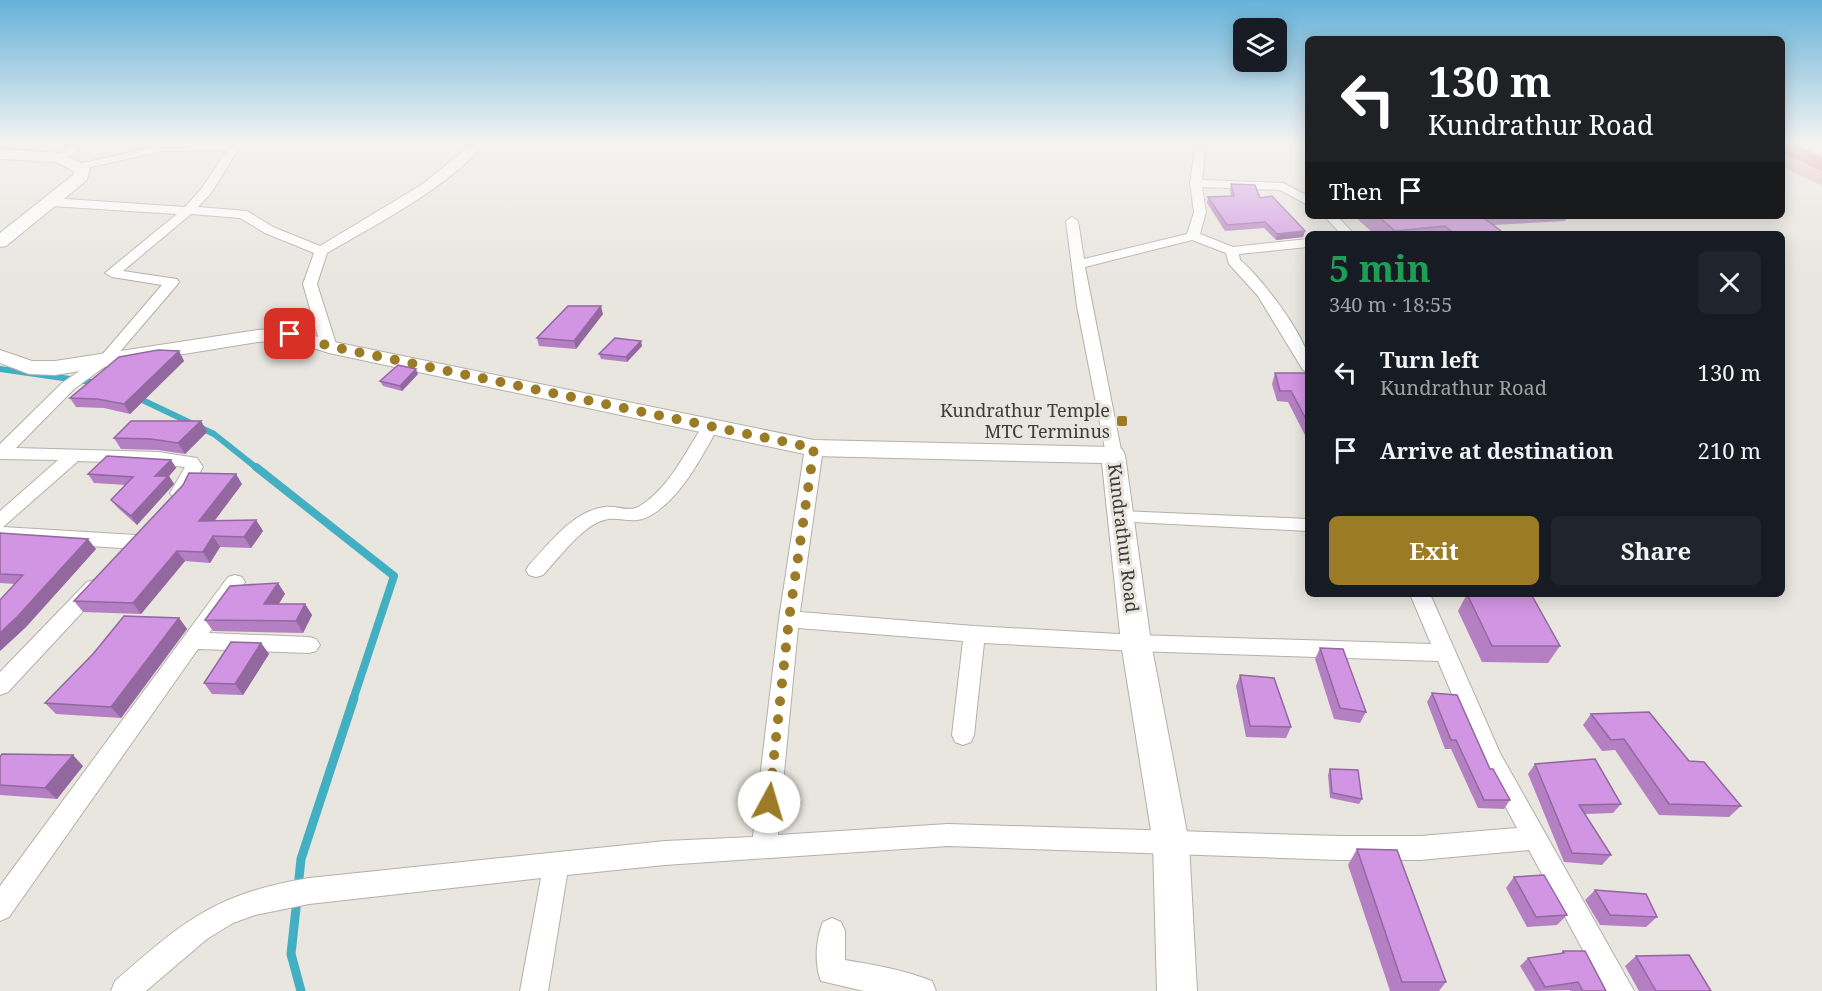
<!DOCTYPE html>
<html lang="en">
<head>
<meta charset="utf-8">
<style>
	:root { --surface:#171b24; --page:#20242c; --text:#f1f3f6; --muted:#9ea1a6; --accent:#9b7b25 }
	body { margin:0; font-family:"Noto Serif",serif; background:var(--page); color:var(--text); height:100vh; display:flex; flex-direction:column; font-size:22px; white-space:nowrap }
	* { box-sizing:border-box; margin:0 }
	p { font-size:20px; color:var(--muted) }
	.icon { flex:none; width:33px; height:33px; fill:none; stroke:currentColor; stroke-width:2; stroke-linecap:round; stroke-linejoin:round }
	.map { position:relative; flex:1; overflow:hidden }
	.side { position:absolute; left:1305px; top:231px; width:480px; height:366px; display:flex; flex-direction:column; background:var(--surface); border-radius:9px; box-shadow:0 3px 15px #0003 }
	.side>* { flex:none }
	.top-card { position:absolute; left:1305px; top:36px; width:480px; height:183px; border-radius:9px; box-shadow:0 3px 15px #0003; background:#202124; color:#fff; overflow:hidden }
	.controls { position:absolute; left:1233px; top:18px; display:grid; gap:12px }
	.controls a { display:grid; place-items:center; width:54px; height:54px; border-radius:9px; background:var(--surface); box-shadow:0 3px 15px #0003; font-size:30px }
	.pin { position:absolute; display:grid; place-items:center; width:51px; height:51px; color:#fff; margin:-26px; border-radius:12px; box-shadow:0 3px 9px #0006 }
	.me { position:absolute; width:66px; margin:-33px; rotate:6deg; stroke-linejoin:round; filter:drop-shadow(0 0 4px #0008) }
	.turn { display:flex; align-items:center; gap:21px; height:126px; padding:0 24px; font-size:27px }
	.turn .icon { width:78px; height:78px; stroke-width:2.5 }
	.turn b { display:block; font-size:42px; line-height:51px }
	.then { display:flex; align-items:center; height:57px; padding:0 24px; background:#0003; gap:12px; font-size:22px }
	.round { display:grid; place-items:center; flex:none; width:63px; height:63px; border-radius:9px; background:var(--page) }
	.head { display:flex; align-items:center; justify-content:space-between; height:102px; padding:0 24px }
	h1 { font-size:36px; font-weight:700; line-height:45px; color:#1e9e55 }
	.button { display:flex; gap:12px; margin-top:auto; padding:12px 24px }
	.button a { flex:1; height:69px; border-radius:9px; background:var(--accent); color:#fff; font-size:24px; font-weight:700; line-height:69px; text-align:center }
	.button a+a { background:var(--page); color:var(--text) }
	ul { padding:0; list-style:none }
	li { display:flex; align-items:center; gap:18px; height:78px; padding:0 24px }
	li div { flex:1 }
	li b { display:block; font-size:22px }
	li em { font-style:normal }
	.map>svg:first-child { display:block }
</style>
</head>
<body>
<div class="map">
<svg width="1822" height="991" viewBox="0 0 1822 991">
	<rect width="100%" height="100%" fill="#e9e5df"/>
	<g fill="none" stroke-linecap="round" stroke-linejoin="round">
		<!-- stream-far2 -->
		<path stroke="#42b0c2" stroke-width="6" d="M0,369L98,383
			M136,397L214,434L258,469"/>
		<!-- stream-far1 -->
		<path stroke="#42b0c2" stroke-width="8" d="M256,467L394,576L353,700"/>
		<!-- stream -->
		<path stroke="#42b0c2" stroke-width="9" d="M298,888L301,859L354,698
			M297,899L291,954L301,991"/>
		<!-- street casing -->
		<g stroke="#b3b0aa" stroke-width="2">
			<path id="street" d="M77,142H89L64,160H56V156Z
				M233,142H243L211,193L198,207L247,211L273,227L320,246L421,185L475,142H486C449,187 377,224 327,253L317,284L337,347L329,352L321,347L303,284L314,253L265,233L240,218L191,214L123,271L177,279L179,282L177,285L111,362L74,389L16,448L158,452L197,458L203,467L185,497H173L170,493L185,467L158,464L78,461L3,527L136,535L143,537L145,542L143,547L136,549L0,540V511L58,460L0,459V444L62,383L101,356L162,285L112,277L105,273L177,214L51,206L45,202L51,198L185,207L202,188L227,150L162,151L78,170L72,167L74,165L162,145L231,144Z
				M1196,142H1206L1202,180L1283,183L1308,196V205L1280,190L1202,187L1206,212L1200,234L1233,247L1308,239V247L1239,254L1240,260C1260,276 1299,328 1307,353C1309,358 1308,366 1308,372L1303,370L1258,296L1229,264L1226,253L1192,240L1085,267L1122,455L1119,459H1107L1077,306L1066,221L1072,217L1078,221L1084,259L1187,234L1194,212L1190,183Z
				M1324,216H1337L1354,234H1341Z
				M711,421L717,422L719,426C702,456 683,495 653,514C633,527 621,515 604,520C583,525 558,559 543,575L536,577L529,575L526,570L529,565C550,543 572,512 604,507C617,505 629,513 640,506C670,487 686,451 705,422Z
				M814,443L820,444L823,448L800,612L974,626L1136,635L1431,644L1410,594H1430L1500,753L1634,991H1605L1529,850L1420,860H1339L948,846L665,865L567,875L548,991H520L541,878L309,904L255,915L233,923L207,939L146,991H111L115,981C185,920 215,894 309,878L665,841L753,837L779,619L805,448L808,444ZM798,628L963,641L952,735L955,742L963,745L971,742L974,735L984,643L1136,651L1438,661L1479,758L1517,828L1420,836H1339L948,824L778,835Z
				M1121,511L1308,519V531L1114,521L1112,517L1114,513Z
				M235,575L242,577L245,582L209,633L309,637L316,639L320,645L316,651L309,653L198,649L9,917L0,921V886L228,577Z
				M94,580L101,582L104,587L101,592L8,692L0,695V672L87,582Z
				M832,918L841,922L845,931V960C875,965 904,970 932,981L936,991H864L821,981C814,964 816,938 823,922Z"/>
		</g>
		<!-- secondary casing -->
		<g stroke="#b3b0aa" stroke-width="2">
			<path id="secondary" d="M0,149L60,153L88,166L90,169L87,180L6,246L0,247V233L73,175L74,171L56,162L0,159Z
				M290,328L334,342L814,440L1113,447L1122,449L1125,455L1151,643L1189,843L1197,991H1157L1153,843L1121,643L1102,463L814,456L329,353L288,340L258,342L55,375L29,374L0,363V350L32,361H55L258,330Z"/>
		</g>
		<!-- primary casing -->
		<g stroke="#c4c4c3" stroke-width="3">
			<path id="primary" d="M1782,153L1822,171V184L1782,165Z"/>
		</g>
		<!-- highway casing -->
		<g stroke="#c4c4c3" stroke-width="2">
			<path id="highway" d="M1782,142H1789L1822,157V171L1782,153Z"/>
		</g>
		<!-- street -->
		<use href="#street" fill="#fff" fill-rule="evenodd"/>
		<!-- secondary -->
		<use href="#secondary" fill="#fff" fill-rule="evenodd"/>
		<!-- primary -->
		<use href="#primary" fill="#edb2b9" fill-rule="evenodd"/>
		<!-- highway -->
		<use href="#highway" fill="#e17f8b" fill-rule="evenodd"/>
	</g>
	<!-- wall -->
	<path fill="#b480c3" d="M1231,184L1260,198L1305,231L1303,237L1276,240L1264,228L1225,231L1207,203L1208,197L1231,196L1230,190Z
		M1354,216H1568L1565,221L1494,225L1505,234H1374Z
		M603,314L576,349L539,346L537,338Z
		M642,346L627,362L601,359L599,354Z
		M179,351L184,361L130,414L104,408L76,407L70,398Z
		M1275,373H1308V441L1288,402L1277,401L1272,384Z
		M418,374L402,391L383,386L380,381Z
		M201,421L207,432L185,454L158,450L121,449L114,438Z
		M171,460L176,468L169,476L174,484L137,525L118,508L111,500L126,485L94,483L88,474Z
		M242,484L215,520H256L263,531L251,548L220,547L210,563L185,561L141,614L83,612L74,601Z
		M0,533L96,549L26,627L0,651V600L15,584L0,583Z
		M278,583L285,594L279,604H305L312,615L303,633L213,631L205,620Z
		M1467,594L1560,646L1548,663L1482,662L1458,611Z
		M179,618L187,629L121,718L56,714L45,703Z
		M261,643L269,654L243,695L212,694L204,683Z
		M1320,648L1366,712L1360,723L1334,719L1315,659Z
		M1240,675L1291,727L1286,738L1246,737L1236,686Z
		M1432,693L1490,769L1510,800L1504,809L1478,808L1451,749H1445L1427,702Z
		M1591,714L1689,761L1741,806L1729,817L1659,815L1615,750L1602,751L1583,725Z
		M0,757L83,766L57,799L0,795Z
		M1535,764L1621,804L1613,813L1585,814L1611,855L1602,865L1564,862L1528,774Z
		M1330,769L1362,799L1359,804L1330,798L1328,775Z
		M1357,849L1446,982L1439,991H1390L1348,865Z
		M1514,877L1567,915L1557,925L1527,927L1506,888Z
		M1595,890L1657,917L1646,927L1600,925L1585,900Z
		M1563,951L1606,991H1570V990L1535,991L1520,966L1528,958L1560,954Z
		M1636,956L1711,991H1639L1625,966Z"/>
	<!-- shaded-wall -->
	<path fill="#92689f" d="M1305,231L1303,237L1276,240L1277,234Z
		M601,306L603,314L576,349L574,341Z
		M641,341L642,346L627,362L626,357Z
		M179,351L184,361L130,414L124,404Z
		M416,369L418,374L402,391L400,386Z
		M201,421L207,432L185,454L178,443Z
		M171,460L176,468L169,476L174,484L137,525L131,516L155,476Z
		M236,474L242,484L206,532L199,521Z
		M256,520L263,531L251,548L244,537Z
		M213,536L220,547L210,563L203,552Z
		M88,539L96,549L26,627L0,651V633Z
		M177,551L185,561L141,614L133,603Z
		M278,583L285,594L271,615L264,604Z
		M305,604L312,615L303,633L296,621Z
		M179,618L187,629L121,718L111,707Z
		M261,643L269,654L243,695L235,684Z
		M73,755L83,766L57,799L45,788Z"/>
	<!-- building -->
	<path fill="#d195e3" stroke="#92689f" stroke-width="1.5" d="M1231,184L1255,185L1260,198L1272,196L1305,231L1277,234L1265,222L1227,225L1208,197L1234,196Z
		M1378,216H1481L1505,234H1455L1445,226L1395,231Z
		M568,306H601L574,341L537,338Z
		M615,338L641,341L626,357L599,354Z
		M158,350L179,351L124,404L97,399L70,398L119,357Z
		M398,365L416,369L400,386L380,381Z
		M1275,373H1308V423L1291,391H1280Z
		M131,421H201L178,443L151,439L114,438Z
		M107,456L171,460L155,476H168L131,516L111,500L133,477L88,474Z
		M189,473L236,474L199,521L256,520L244,537L213,536L203,552L177,551L133,603L74,601L183,485Z
		M0,533L88,539L17,617L0,633V600L23,575L0,574Z
		M278,583L264,604H305L296,621L205,620L230,586Z
		M1467,594H1531L1560,646H1492Z
		M124,616L179,618L111,707L45,703L93,654Z
		M231,642L261,643L235,684L204,683Z
		M1320,648L1343,649L1366,712L1340,708Z
		M1240,675L1274,678L1291,727L1250,726Z
		M1432,693L1457,695L1490,769H1493L1510,800H1484L1456,740H1451Z
		M1649,712L1689,761L1704,762L1741,806L1669,804L1624,739L1611,740L1591,714Z
		M2,754L73,755L45,788L0,785V757Z
		M1595,759L1621,804L1579,805L1611,855L1572,853L1535,764Z
		M1330,769L1358,770L1362,799L1332,793Z
		M1357,849L1397,850L1446,982H1402Z
		M1544,875L1567,915L1536,917L1514,877Z
		M1595,890L1646,894L1657,917L1610,915Z
		M1563,951H1585L1606,991H1583L1578,982L1545,987L1528,958L1564,953Z
		M1689,955L1711,991H1656L1636,956Z"/>
	<!-- sky -->
	<linearGradient id="sky" x2="0" y2="1"><stop stop-color="#65b2d9"/><stop offset="0.51" stop-color="#f5f3f1"/><stop offset="1" stop-color="#f5f3f1" stop-opacity="0"/></linearGradient>
	<rect width="1822" height="280" fill="url(#sky)"/>
	<g fill="none" stroke-linecap="round" stroke-linejoin="round">
		<!-- route -->
		<path stroke="#9b7b25" stroke-width="10" stroke-dasharray="0 18" d="M290,334L329,346L814,448L789,619L769,802"/>
	</g>
	<!-- markers -->
	<rect fill="#9b7b25" stroke="#e9e5df" stroke-width="2" x="1116" y="415" width="12" height="12" rx="3"/>
	<g text-anchor="middle" stroke-width="6" stroke-linejoin="round" paint-order="stroke">
		<!-- poi labels -->
		<g font-size="18" fill="#3c3b38" stroke="#e9e5df" text-anchor="end">
			<text x="1110" y="417">Kundrathur Temple<tspan x="1110" dy="21">MTC Terminus</tspan></text>
		</g>
		<!-- street labels -->
		<g font-size="18" fill="#3c3b38" stroke="#e9e5df">
			<text transform="translate(1123 538) rotate(83)" y="6">Kundrathur Road</text>
		</g>
	</g>
</svg>
<div class="controls">
<a><svg class="icon" aria-label="layers" viewBox="0 0 24 24"><path d="M12 4l9 5-9 5-9-5zM3 14l9 5 9-5"/></svg></a>
</div>
<div class="pin" style="left:290px;top:334px;background:#d93025"><svg class="icon" aria-label="arrive" viewBox="0 0 24 24"><path d="M6 21V4h12l-3 4 3 4H6"/></svg></div>
<svg class="me" style="left:769px;top:802px" viewBox="-20 -20 40 40"><circle r="19" fill="#fff"/><path d="M0-13L10 11 0 6-10 11z" fill="#9b7b25"/></svg>
<div class="top-card">
<div class="turn"><svg class="icon" aria-label="left" viewBox="0 0 24 24"><path d="M17 20v-9H6M10 6l-5 5 5 5"/></svg><div><b>130 m</b>Kundrathur Road</div></div>
<div class="then">Then<svg class="icon" aria-label="arrive" viewBox="0 0 24 24"><path d="M6 21V4h12l-3 4 3 4H6"/></svg></div>
</div>
<section class="side">
<div class="head"><div><h1>5 min</h1><p>340 m · 18:55</p></div><a class="round"><svg class="icon" aria-label="close" viewBox="0 0 24 24"><path d="M6 6l12 12M18 6L6 18"/></svg></a></div>
<ul>
<li><svg class="icon" aria-label="left" viewBox="0 0 24 24"><path d="M17 20v-9H6M10 6l-5 5 5 5"/></svg><div><b>Turn left</b><p>Kundrathur Road</p></div><em>130 m</em></li>
<li><svg class="icon" aria-label="arrive" viewBox="0 0 24 24"><path d="M6 21V4h12l-3 4 3 4H6"/></svg><div><b>Arrive at destination</b></div><em>210 m</em></li>
</ul>
<div class="button"><a>Exit</a><a>Share</a></div>
</section>
</div>
</body>
</html>
